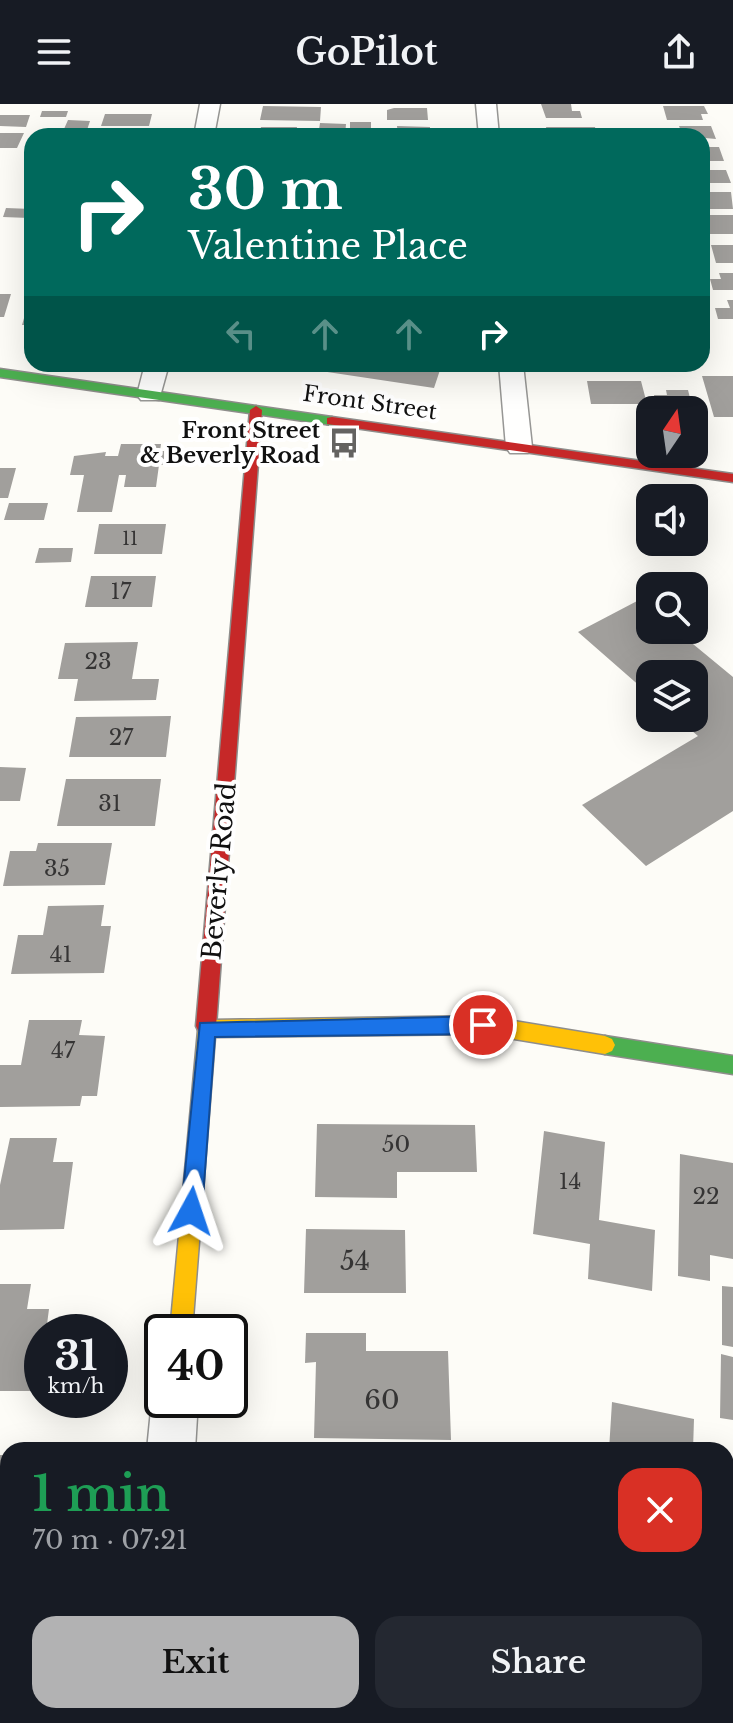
<!DOCTYPE html>
<html lang="en">
<head>
<meta charset="utf-8">
<style>
	:root { --surface:#171b24; --page:#242831; --text:#f1f3f6; --muted:#9ea1a6; --accent:#b2b2b3 }
	body { margin:0; font-family:"Libre Baskerville",serif; background:var(--page); color:var(--text); height:100vh; display:flex; flex-direction:column; font-size:30px; white-space:nowrap }
	* { box-sizing:border-box; margin:0 }
	p { font-size:26px; color:var(--muted) }
	.icon { flex:none; width:44px; height:44px; fill:none; stroke:currentColor; stroke-width:2; stroke-linecap:round; stroke-linejoin:round }
	.map { position:relative; flex:1; overflow:hidden }
	.side { position:absolute; left:0px; top:1338px; width:734px; height:282px; display:flex; flex-direction:column; background:var(--surface); border-radius:24px 24px 0 0; box-shadow:0 8px 32px #0002 }
	.side>* { flex:none }
	.banner { position:absolute; left:24px; top:24px; width:686px; height:244px; border-radius:24px; box-shadow:0 8px 32px #0002; background:#00695c; color:#fff; overflow:hidden }
	.needle { width:52px; rotate:13deg }
	.controls { position:absolute; left:636px; top:292px; display:grid; gap:16px }
	.controls a { display:grid; place-items:center; width:72px; height:72px; border-radius:16px; background:var(--surface); box-shadow:0 8px 32px #0002; font-size:40px }
	.speed { position:absolute; left:24px; top:1210px; display:flex; gap:16px; font-size:40px; font-weight:700; text-align:center }
	.speed>* { display:grid; place-content:center; width:104px; height:104px; border-radius:50%; background:var(--surface); box-shadow:0 8px 32px #0002; line-height:1 }
	.speed small { font-size:20px; font-weight:400 }
	.speed .limit { border:4px solid #111; border-radius:12px; background:#fff; color:#111 }
	.pin { position:absolute; display:grid; place-items:center; width:68px; height:68px; color:#fff; margin:-34px; border:4px solid #fff; border-radius:50%; box-shadow:0 2px 8px #0007 }
	.me { position:absolute; width:88px; margin:-44px; rotate:5deg; stroke-linejoin:round; filter:drop-shadow(0 0 6px #0008) }
	.turn { display:flex; align-items:center; gap:28px; height:168px; padding:0 32px; font-size:36px }
	.turn .icon { width:104px; height:104px; stroke-width:2.5 }
	.turn b { display:block; font-size:56px; line-height:68px }
	.lanes { display:flex; align-items:center; height:76px; padding:0 32px; background:#0003; justify-content:center; gap:40px; direction:ltr }
	.lanes .off { opacity:.35 }
	.round { display:grid; place-items:center; flex:none; width:84px; height:84px; border-radius:24px; background:var(--page) }
	.overview { display:flex; align-items:center; justify-content:space-between; height:136px; padding:0 32px }
	h1 { font-size:48px; font-weight:600; line-height:60px; color:#1e9e55 }
	.cta { display:flex; gap:16px; margin-top:auto; padding:16px 32px }
	.cta a { flex:1; height:92px; border-radius:24px; background:var(--accent); color:#111; font-size:32px; font-weight:600; line-height:92px; text-align:center }
	.cta a+a { background:var(--page); color:var(--text) }
	header { display:flex; justify-content:space-between; align-items:center; height:104px; padding:0 32px; background:var(--surface); font-size:36px; font-weight:600 }
	.map>svg:first-child { display:block }
</style>
</head>
<body>
<header><svg class="icon" aria-label="menu" viewBox="0 0 24 24"><path d="M4 6h16M4 12h16M4 18h16"/></svg>GoPilot<svg class="icon" aria-label="share" viewBox="0 0 24 24"><path d="M12 15V3M7 8l5-5 5 5M5 13v7h14v-7"/></svg></header>
<div class="map">
<svg width="733" height="1619" viewBox="0 0 733 1619">
	<rect width="100%" height="100%" fill="#fdfcf7"/>
	<!-- building -->
	<path fill="#a19f9c" d="M541,0H571L572,7H580L582,14H546Z
		M263,2L321,3L320,17L260,16Z
		M663,2H704L708,10H701L703,16H667Z
		M394,4H427L428,16H387V6Z
		M42,7H68L66,13H40Z
		M105,10H152L149,22H101Z
		M0,11H30L26,23L0,22Z
		M68,16L90,17L87,26L64,25Z
		M350,18H371V25H350Z
		M320,19L346,20L345,32H318Z
		M397,22L430,23V32H398Z
		M679,22H711L716,35L683,32Z
		M261,23H297L296,32H259Z
		M546,23H595L597,32H548Z
		M0,29H24L17,44H0Z
		M702,43H719L724,57H702Z
		M702,66H726L731,79H702Z
		M702,88H731L733,105H702Z
		M6,104L32,105V106L29,114L3,113Z
		M702,111H733V130H702Z
		M711,141H733V159H716Z
		M719,169H733V186H713L710,175H721Z
		M0,190H11L4,213H0Z
		M31,190L32,221H22Z
		M727,196H733V215H718L715,204H730Z
		M274,260H442L434,284Z
		M583,260H637L638,264H584Z
		M702,272H733V313H714Z
		M587,277H641L647,300H591Z
		M666,286H688L693,306H657L654,291H667Z
		M121,340H161L160,347H164V355L163,361H159L156,383H124L126,371H119L112,408H77L84,371H70L74,352L106,348L105,352H118Z
		M0,364H16L8,394H0Z
		M9,399H48L44,416H4Z
		M99,420H166L162,450H94Z
		M39,444H73L71,458L35,459Z
		M91,472H156L152,503H85Z
		M639,496L650,505V526H676L733,573V707L646,762L582,701L698,632L677,614H694V570H650V591L578,528Z
		M138,538L132,575H159L156,596L74,597L78,575H58L65,539Z
		M171,612L166,653H69L76,613Z
		M0,663L26,664L20,697H0Z
		M66,675H161L155,722H57Z
		M38,739H112L105,781L3,782L10,747H36Z
		M104,801L101,822H111L104,869L11,870L18,831H43L48,802Z
		M29,916H82L79,931L105,932L97,992H82L80,1002L0,1003V961H21Z
		M317,1020L475,1021L477,1068H397V1094L315,1093Z
		M544,1027L605,1038L599,1116L655,1126L652,1187L588,1175L590,1140L533,1130Z
		M10,1034H57L53,1058H73L64,1125L0,1126V1081Z
		M680,1050L733,1059V1155L710,1151V1177L678,1172Z
		M306,1125L405,1126L406,1189H304Z
		M0,1180H31L27,1205H49L46,1228H42V1287H0Z
		M722,1182L733,1183V1243L722,1241Z
		M306,1229H366V1247H448L451,1336L314,1334L316,1258L305,1259Z
		M721,1250L733,1253V1316L720,1314Z
		M612,1298L694,1315L693,1346H609Z
		M0,1351H8V1427H0Z"/>
	<g fill="none" stroke-linecap="round" stroke-linejoin="round">
		<!-- street casing -->
		<g stroke="#979795" stroke-width="3">
			<path id="street" d="M200,0H220L214,32H194Z
				M476,0H496L499,32H479Z
				M145,260H169L159,296H141L137,291Z
				M499,260H523L532,343L528,349H510L506,343Z
				M162,1278V1296H198L195,1346H147L152,1296Z
				M123,1612H175L174,1619H122Z"/>
		</g>
		<!-- fast casing -->
		<g stroke="#8e8d8b" stroke-width="3">
			<path id="fast" d="M0,265L332,313L338,317L332,321L0,273Z
				M605,932L733,952V970L605,950L598,947L595,941L598,935Z"/>
		</g>
		<!-- slow casing -->
		<g stroke="#8e8d8b" stroke-width="3">
			<path id="slow" d="M483,912L605,932L612,935L615,941L612,947L605,950L483,930L215,933L192,1228H170L199,916L206,913L213,916Z"/>
		</g>
		<!-- jam casing -->
		<g stroke="#8e8d8b" stroke-width="3">
			<path id="jam" d="M256,302L262,306L216,922L213,928L206,931L199,928L196,922L250,306Z
				M332,313L733,370V378L327,320V314Z"/>
		</g>
		<!-- street -->
		<use href="#street" fill="#fffffe" fill-rule="evenodd"/>
		<!-- fast -->
		<use href="#fast" fill="#4caf50" fill-rule="evenodd"/>
		<!-- slow -->
		<use href="#slow" fill="#ffc107" fill-rule="evenodd"/>
		<!-- jam -->
		<use href="#jam" fill="#c62828" fill-rule="evenodd"/>
	</g>
	<!-- route -->
	<path fill="#1a73e8" stroke="#114b97" stroke-width="2" d="M483,912L490,915L492,921L490,927L483,930L215,933L202,1107L199,1114L191,1117L184,1114L181,1107L200,919Z"/>
	<!-- icons -->
	<defs>
		<g id="bus-bare" transform="scale(2.4)"><path d="M-5-6H5V4H4V6H2V4H-2V6H-4V4H-5ZM-3.5-4V0h7V-4ZM-3.5 1.2v1.5H-2V1.2ZM2 1.2v1.5H3.5V1.2Z" fill="#646362" stroke="#fff" stroke-width="2.5" paint-order="stroke"/></g>
	</defs>
	<g fill-rule="evenodd">
		<use href="#bus-bare" x="344" y="339"/>
	</g>
	<g text-anchor="middle" stroke-width="8" stroke-linejoin="round" paint-order="stroke">
		<!-- far-number labels -->
		<g font-size="18" fill="#353434">
			<text x="130" y="441">11</text>
		</g>
		<!-- far-street labels -->
		<g font-size="22" fill="#111" stroke="#fff">
			<text transform="translate(370 298) rotate(8)" y="8">Front Street</text>
		</g>
		<!-- far-poi labels -->
		<g font-size="22" font-weight="bold" fill="#111" stroke="#fff" text-anchor="end">
			<text x="320" y="334">Front Street<tspan x="320" dy="25">&amp; Beverly Road</tspan></text>
		</g>
		<!-- number labels -->
		<g font-size="22" fill="#353434">
			<text x="121" y="495">17</text>
			<text x="98" y="565">23</text>
			<text x="121" y="641">27</text>
			<text x="110" y="707">31</text>
			<text x="57" y="772">35</text>
			<text x="61" y="858">41</text>
			<text x="63" y="954">47</text>
			<text x="396" y="1048">50</text>
			<text x="570" y="1085">14</text>
			<text x="706" y="1100">22</text>
		</g>
		<!-- street labels -->
		<g font-size="26" fill="#111" stroke="#fff">
			<text transform="translate(219 767) rotate(-85)" y="9">Beverly Road</text>
		</g>
		<!-- near-number labels -->
		<g font-size="26" fill="#353434">
			<text x="355" y="1166">54</text>
			<text x="382" y="1305">60</text>
		</g>
	</g>
</svg>
<div class="controls">
<a><svg class="needle" viewBox="-14 -14 28 28"><path d="M0-13l5 13h-10z" fill="#e53935"/><path d="M0 13l5-13h-10z" fill="#9ea1a6"/></svg></a>
<a><svg class="icon" aria-label="sound" viewBox="0 0 24 24"><path d="M4 9h4l5-4v14l-5-4H4zM17 9q2 3 0 6"/></svg></a>
<a><svg class="icon" aria-label="search" viewBox="0 0 24 24"><circle cx="10" cy="10" r="6"/><path d="M15 15l6 6"/></svg></a>
<a><svg class="icon" aria-label="layers" viewBox="0 0 24 24"><path d="M12 4l9 5-9 5-9-5zM3 14l9 5 9-5"/></svg></a>
</div>
<div class="speed"><div>31<small>km/h</small></div><div class="limit">40</div></div>
<div class="pin" style="left:483px;top:921px;background:#d93025"><svg class="icon" aria-label="arrive" viewBox="0 0 24 24"><path d="M6 21V4h12l-3 4 3 4H6"/></svg></div>
<svg class="me" style="left:191px;top:1107px" viewBox="-20 -20 40 40"><path d="M0-17L14 15 0 8-14 15z" fill="#1a73e8" stroke="#fff" stroke-width="4"/></svg>
<div class="banner">
<div class="turn"><svg class="icon" aria-label="right" viewBox="0 0 24 24"><path d="M7 20v-9h11M14 6l5 5-5 5"/></svg><div><b>30 m</b>Valentine Place</div></div>
<div class="lanes"><svg class="icon off" aria-label="left" viewBox="0 0 24 24"><path d="M17 20v-9H6M10 6l-5 5 5 5"/></svg><svg class="icon off" aria-label="ahead" viewBox="0 0 24 24"><path d="M12 20V5M6 11l6-6 6 6"/></svg><svg class="icon off" aria-label="ahead" viewBox="0 0 24 24"><path d="M12 20V5M6 11l6-6 6 6"/></svg><svg class="icon" aria-label="right" viewBox="0 0 24 24"><path d="M7 20v-9h11M14 6l5 5-5 5"/></svg></div>
</div>
<section class="side">
<div class="overview"><div><h1>1 min</h1><p>70 m · 07:21</p></div><a class="round" style="background:#d93025;color:#fff"><svg class="icon" aria-label="close" viewBox="0 0 24 24"><path d="M6 6l12 12M18 6L6 18"/></svg></a></div>
<div class="cta"><a>Exit</a><a>Share</a></div>
</section>
</div>
</body>
</html>
